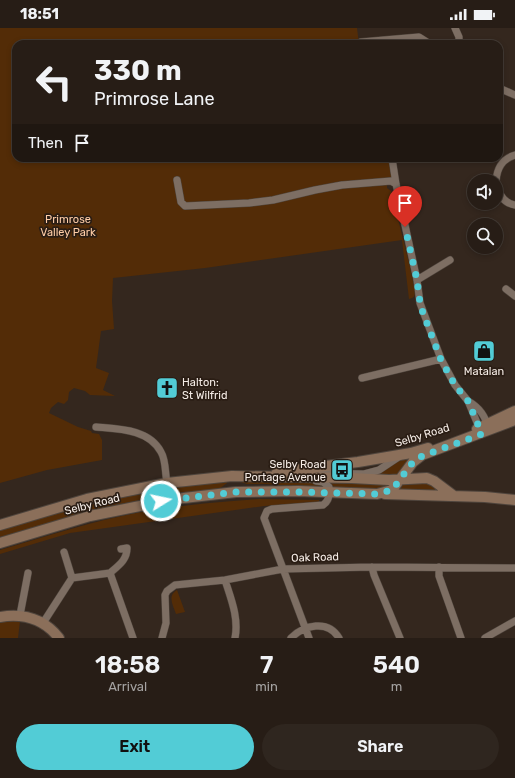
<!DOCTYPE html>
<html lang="en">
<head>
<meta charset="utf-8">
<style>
	:root { --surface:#271d16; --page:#2f261f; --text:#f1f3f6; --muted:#a4a2a1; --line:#433b35; --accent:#52ccd6 }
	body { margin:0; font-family:Rubik,sans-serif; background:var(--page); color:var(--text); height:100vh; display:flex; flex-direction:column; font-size:15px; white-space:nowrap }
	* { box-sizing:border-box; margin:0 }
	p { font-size:13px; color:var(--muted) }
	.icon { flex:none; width:22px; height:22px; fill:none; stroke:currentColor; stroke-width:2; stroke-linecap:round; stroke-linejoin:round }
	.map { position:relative; height:610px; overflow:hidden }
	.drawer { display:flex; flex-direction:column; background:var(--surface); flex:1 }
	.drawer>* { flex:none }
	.top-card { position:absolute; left:12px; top:12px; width:491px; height:122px; border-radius:12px; box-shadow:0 2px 6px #0003,0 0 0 1px var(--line); background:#271d16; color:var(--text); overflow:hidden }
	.buttons { position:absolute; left:467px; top:146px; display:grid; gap:8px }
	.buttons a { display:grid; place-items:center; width:36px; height:36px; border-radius:50%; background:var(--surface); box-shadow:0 2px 6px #0003,0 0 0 1px var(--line); font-size:20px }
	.pin { position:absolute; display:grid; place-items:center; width:34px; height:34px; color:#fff; margin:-41px -17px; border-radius:50% 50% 50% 0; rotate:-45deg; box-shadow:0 0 4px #0007 }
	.pin .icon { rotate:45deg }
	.me { position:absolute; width:44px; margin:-22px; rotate:80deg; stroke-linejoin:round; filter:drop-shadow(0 0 3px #0008) }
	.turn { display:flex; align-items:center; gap:14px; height:84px; padding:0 16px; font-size:18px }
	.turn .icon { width:52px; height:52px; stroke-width:2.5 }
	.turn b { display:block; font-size:28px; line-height:34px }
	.then { display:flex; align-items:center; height:38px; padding:0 16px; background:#0003; gap:8px; font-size:15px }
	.eta { display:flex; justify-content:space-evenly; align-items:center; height:68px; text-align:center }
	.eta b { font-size:24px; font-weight:600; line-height:28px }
	.primary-button { display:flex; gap:8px; margin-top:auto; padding:8px 16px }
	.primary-button a { flex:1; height:46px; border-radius:24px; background:var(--accent); color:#111; font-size:16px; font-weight:600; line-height:46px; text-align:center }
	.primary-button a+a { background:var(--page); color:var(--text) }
	.status { display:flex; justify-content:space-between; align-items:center; height:28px; padding:0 20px; background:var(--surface); direction:ltr }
	.status svg { height:11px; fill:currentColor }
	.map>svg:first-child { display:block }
</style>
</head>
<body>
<div class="status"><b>18:51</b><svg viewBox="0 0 49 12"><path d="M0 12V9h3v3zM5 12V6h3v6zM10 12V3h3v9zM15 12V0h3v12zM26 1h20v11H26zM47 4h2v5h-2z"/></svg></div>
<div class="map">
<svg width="515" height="610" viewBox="0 0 515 610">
	<rect width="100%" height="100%" fill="#34271e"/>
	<!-- green -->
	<path fill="#532c07" d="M0,0H357L359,16H16V130H388L392,149L387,153V160L391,163C399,197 409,230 415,264C415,269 413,270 409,271L402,212L205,240L113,250L112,273L114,301L101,303L96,340L109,345L103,362L115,368L90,367L85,363L74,360L69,364L68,372L64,376L58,374L51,380L49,385L78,399L91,403L92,405L99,406L102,412V432L47,442L0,455Z
		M407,428L409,433L398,450L383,448L377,445L400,431Z
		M267,451L320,456L323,458L318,460L266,456H247L241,454L242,453Z
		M227,453V455L219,461L179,465L109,478L0,509V501L9,499L75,478L179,457Z
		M329,454L392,456C375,465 353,460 334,459Z
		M404,454L429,455L438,462H400Z
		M259,471L319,472V474L264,478L70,505L0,526V522C47,508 93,493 141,484C180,477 219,474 259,471Z
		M177,562L185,584L176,586C173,577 167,568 177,562Z
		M10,593H20L18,610H0V594Z"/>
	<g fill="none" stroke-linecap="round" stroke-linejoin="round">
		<!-- street casing -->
		<g stroke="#4f453d" stroke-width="8">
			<path id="street" d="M455,0L459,9V16
				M361,16V14L419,9L430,16
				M499,60L515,67
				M392,130L396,156L417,252L420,275L441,331L455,357L468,373L481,404
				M177,152L181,174L185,178L249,175L273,172L315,162L342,157L391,153L396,156
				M496,153C497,140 502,131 515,127
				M496,154C498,165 503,175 515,177
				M417,252L450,232
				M506,261L515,268
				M362,350L441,331
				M468,373C480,380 485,388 489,401
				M96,399C119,401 149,401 161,424C166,432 165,445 167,455
				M322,445L364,446L379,442L400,428
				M372,539L374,547L400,610
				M439,539V548L461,610
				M110,545C119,537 127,532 127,520L121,521
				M72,550L110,545L133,610
				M225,552C231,571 239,590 235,610
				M20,587L28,545
				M43,595L72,550L64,524
				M162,610L166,595L165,567L167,563L175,557L225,552L283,541L372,539L515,540
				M291,610C304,597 328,591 339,610
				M309,610L264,490L267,483L272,481L323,477C329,473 330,466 329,459L323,454L316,453
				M485,610L515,593"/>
		</g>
		<!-- secondary casing -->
		<g stroke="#4f453d" stroke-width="12">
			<path id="secondary" d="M477,401L515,383
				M277,444L358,434L411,425L428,420
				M385,466L485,469L515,472
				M0,497L87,471L167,455L232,448L352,450L389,452L427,450L434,453L454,468
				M0,515L90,488L175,471L236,464L298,463L377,466L392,462L413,434L422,427L515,392
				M0,589C24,585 44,591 59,610"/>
		</g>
		<!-- street -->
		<use href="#street" stroke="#7d6e63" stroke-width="7"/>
		<!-- secondary -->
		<use href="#secondary" stroke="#8b6f5a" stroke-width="10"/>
	</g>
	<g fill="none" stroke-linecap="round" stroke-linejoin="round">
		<!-- route -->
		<path stroke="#52ccd6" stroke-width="7" stroke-dasharray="0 12.6" d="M161,473L236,464H298L377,466L392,462L413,434L422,428L482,406L468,373L455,357L441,332L423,285L420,275L417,252L405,199"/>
	</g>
	<!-- icons -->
	<defs>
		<g id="shop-square" transform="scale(1.15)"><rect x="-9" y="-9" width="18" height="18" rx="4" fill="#52ccd6" stroke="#2a1d14"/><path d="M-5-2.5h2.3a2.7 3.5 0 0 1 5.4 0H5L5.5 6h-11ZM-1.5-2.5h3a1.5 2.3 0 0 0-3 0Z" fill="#111"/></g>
		<g id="church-square" transform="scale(1.15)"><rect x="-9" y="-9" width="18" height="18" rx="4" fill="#52ccd6" stroke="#2a1d14"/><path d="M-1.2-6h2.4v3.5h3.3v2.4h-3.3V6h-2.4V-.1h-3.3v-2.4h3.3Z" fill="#111"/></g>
		<g id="bus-square" transform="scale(1.15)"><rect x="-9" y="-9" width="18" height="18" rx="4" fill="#52ccd6" stroke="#2a1d14"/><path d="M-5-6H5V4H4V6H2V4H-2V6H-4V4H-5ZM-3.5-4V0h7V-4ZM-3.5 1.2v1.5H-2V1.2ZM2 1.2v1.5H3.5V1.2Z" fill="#111"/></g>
	</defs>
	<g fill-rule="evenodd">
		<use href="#shop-square" x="484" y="323"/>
		<use href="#church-square" x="167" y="360"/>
		<use href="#bus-square" x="342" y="442"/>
	</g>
	<g text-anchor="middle" stroke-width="3.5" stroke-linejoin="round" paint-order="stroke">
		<!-- park labels -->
		<g font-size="11" fill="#ffcda7" stroke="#2a1d14">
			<text x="68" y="195">Primrose<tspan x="68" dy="13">Valley Park</tspan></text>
		</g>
		<!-- poi labels -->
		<g font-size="11" fill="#f5ece6" stroke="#2a1d14">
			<text x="484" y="347">Matalan</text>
			<text x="182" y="358" text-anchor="start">Halton:<tspan x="182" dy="13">St Wilfrid</tspan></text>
			<text x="326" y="440" text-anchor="end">Selby Road<tspan x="326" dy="13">Portage Avenue</tspan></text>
		</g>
		<!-- street labels -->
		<g font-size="11" fill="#f5ece6" stroke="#2a1d14">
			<text transform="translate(422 407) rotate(-17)" y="4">Selby Road</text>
			<text transform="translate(92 476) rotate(-14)" y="4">Selby Road</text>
			<text transform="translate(315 529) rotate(-2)" y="4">Oak Road</text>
		</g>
	</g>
</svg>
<div class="buttons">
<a><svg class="icon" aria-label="sound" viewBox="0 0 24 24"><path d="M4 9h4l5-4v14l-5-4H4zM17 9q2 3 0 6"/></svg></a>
<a><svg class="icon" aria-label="search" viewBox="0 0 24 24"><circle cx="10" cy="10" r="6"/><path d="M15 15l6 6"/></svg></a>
</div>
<div class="pin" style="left:405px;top:199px;background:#d93025"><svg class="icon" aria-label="arrive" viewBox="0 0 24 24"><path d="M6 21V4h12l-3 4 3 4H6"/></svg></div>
<svg class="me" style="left:161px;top:473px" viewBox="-20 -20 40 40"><circle r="17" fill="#52ccd6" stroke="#fff" stroke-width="3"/><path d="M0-11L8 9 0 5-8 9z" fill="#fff"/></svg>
<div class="top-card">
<div class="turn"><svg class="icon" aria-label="left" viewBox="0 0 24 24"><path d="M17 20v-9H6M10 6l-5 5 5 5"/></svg><div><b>330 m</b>Primrose Lane</div></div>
<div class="then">Then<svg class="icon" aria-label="arrive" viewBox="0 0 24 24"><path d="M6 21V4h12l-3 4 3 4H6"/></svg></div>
</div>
</div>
<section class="drawer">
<div class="eta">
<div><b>18:58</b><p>Arrival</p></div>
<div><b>7</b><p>min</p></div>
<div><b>540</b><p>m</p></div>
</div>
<div class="primary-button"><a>Exit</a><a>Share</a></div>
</section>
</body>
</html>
